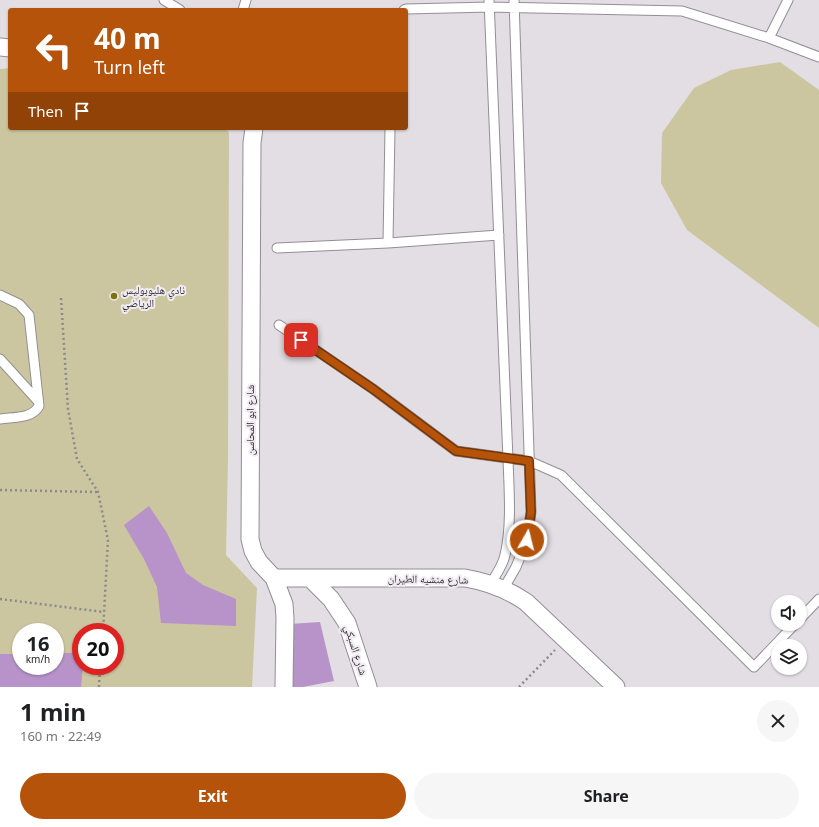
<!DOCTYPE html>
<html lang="en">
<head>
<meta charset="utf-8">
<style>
	:root { --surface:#fff; --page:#f6f6f6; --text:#202124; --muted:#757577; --accent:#b45309 }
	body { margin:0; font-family:"Noto Sans","Noto Naskh Arabic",sans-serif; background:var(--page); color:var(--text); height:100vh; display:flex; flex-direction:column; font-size:15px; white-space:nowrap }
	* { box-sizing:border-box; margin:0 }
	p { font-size:13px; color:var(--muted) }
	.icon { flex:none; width:22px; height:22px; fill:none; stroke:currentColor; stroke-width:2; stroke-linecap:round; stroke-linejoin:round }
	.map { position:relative; height:687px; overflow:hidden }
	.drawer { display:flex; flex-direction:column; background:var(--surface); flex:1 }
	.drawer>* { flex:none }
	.guide { position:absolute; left:8px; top:8px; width:400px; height:122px; border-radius:4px; box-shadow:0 1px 3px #0004; background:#b45309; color:#fff; overflow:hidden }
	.controls { position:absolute; left:771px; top:595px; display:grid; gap:8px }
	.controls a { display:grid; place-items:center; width:36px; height:36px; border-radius:50%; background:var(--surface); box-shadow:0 1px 3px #0004; font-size:20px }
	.speed { position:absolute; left:12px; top:623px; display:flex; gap:8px; font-size:20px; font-weight:700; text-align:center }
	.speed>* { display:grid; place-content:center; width:52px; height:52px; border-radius:50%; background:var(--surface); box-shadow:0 1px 3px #0004; line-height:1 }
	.speed small { font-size:10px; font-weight:400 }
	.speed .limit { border:6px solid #d22; background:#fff; color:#111 }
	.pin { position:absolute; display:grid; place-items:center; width:34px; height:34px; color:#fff; margin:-17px; border-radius:8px; box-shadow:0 2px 6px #0006 }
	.me { position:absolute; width:44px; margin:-22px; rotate:8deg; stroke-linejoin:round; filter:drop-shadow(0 0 3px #0008) }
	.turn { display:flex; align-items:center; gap:14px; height:84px; padding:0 20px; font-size:18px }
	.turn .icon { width:52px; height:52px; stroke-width:2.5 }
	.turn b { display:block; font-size:28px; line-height:34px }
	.then { display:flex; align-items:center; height:38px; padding:0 20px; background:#0003; gap:8px; font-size:15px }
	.round { display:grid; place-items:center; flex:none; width:42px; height:42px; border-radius:21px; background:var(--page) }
	.headline { display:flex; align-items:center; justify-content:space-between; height:68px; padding:0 20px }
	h1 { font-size:24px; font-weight:700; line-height:30px }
	.cta { display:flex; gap:8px; margin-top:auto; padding:8px 20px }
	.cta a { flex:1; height:46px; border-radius:24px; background:var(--accent); color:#fff; font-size:16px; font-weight:700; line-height:46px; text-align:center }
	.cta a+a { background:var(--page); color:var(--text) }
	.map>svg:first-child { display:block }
</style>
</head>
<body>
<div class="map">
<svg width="819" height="687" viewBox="0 0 819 687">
	<rect width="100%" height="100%" fill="#e2dee4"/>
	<!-- green -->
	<path fill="#cbc69f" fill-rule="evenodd" d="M780,62L819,90V328L687,230L661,183L662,133L694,88L731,70Z
		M10,68V128H226L229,133L228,459L226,555L257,588L252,687H0V69ZM21,632H55V666H21ZM81,632H115V666H81Z"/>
	<!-- building -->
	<path fill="#b793c9" d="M149,506L167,533L186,573L203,585L236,599V626L161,623L157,587L144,559L124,525Z
		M320,622L334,681L303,687H288L289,624Z
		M55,653H81V666H83L81,687H0V654H21V666H55Z"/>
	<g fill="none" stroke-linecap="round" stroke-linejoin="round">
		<!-- lane casing -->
		<g stroke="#928f94" stroke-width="11">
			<path id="lane" d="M164,0L180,10
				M489,0L508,459C509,490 512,525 505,555C503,565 496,575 491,583
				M243,10L246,0
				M404,10L406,9L490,7L682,11L769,38L819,57
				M769,38L788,0
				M388,243L390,128
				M277,248L388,243L499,235
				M0,295L19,304L29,315L39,406C32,419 13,417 0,419
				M279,325L373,389L456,451L529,461L561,475L754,667L795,624
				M0,359L38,401
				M504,588L516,567L527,540L531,512L514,0
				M800,619L819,599"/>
		</g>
		<!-- street casing -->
		<g stroke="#928f94" stroke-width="19">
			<path id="street" d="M0,47L10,48
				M254,128L252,143L250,539L253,551L259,562L274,578L284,604L285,618L284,687
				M274,578H465C488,582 507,589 526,602L616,687
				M310,578L331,599L347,623L368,687"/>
		</g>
		<!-- path -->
		<path stroke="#8c898d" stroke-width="2.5" stroke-dasharray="2 3" stroke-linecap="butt" d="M61,298L68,409L77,459L98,492L108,540L103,632
			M0,490L97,492
			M0,599L104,612
			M99,687L100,666
			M519,687L555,650"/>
		<!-- lane -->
		<use href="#lane" stroke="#fff" stroke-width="9"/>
		<!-- street -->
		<use href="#street" stroke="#fff" stroke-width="17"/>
	</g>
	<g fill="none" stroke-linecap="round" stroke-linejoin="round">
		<!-- route casing -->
		<g stroke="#753606" stroke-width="10">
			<path id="route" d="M301,340L373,389L456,451L529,461L531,512L527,540"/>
		</g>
		<!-- route -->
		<use href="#route" stroke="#b45309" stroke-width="7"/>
	</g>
	<!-- markers -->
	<circle fill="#7e7111" stroke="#efebf1" stroke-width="1.5" cx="114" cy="296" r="4"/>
	<g text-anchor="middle" stroke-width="4" stroke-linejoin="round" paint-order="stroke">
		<!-- poi labels -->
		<g font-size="11" fill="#2f2d2f" stroke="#efebf1" text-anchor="start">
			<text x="122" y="294">نادي هليوبوليس<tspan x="122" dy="13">الرياضي</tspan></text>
		</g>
		<!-- street labels -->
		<g font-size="11" fill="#2f2d2f" stroke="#efebf1">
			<text transform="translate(250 420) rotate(-90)" y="4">شارع ابو المحاسن</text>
			<text transform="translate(428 579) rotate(1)" y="4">شارع منشيه الطيران</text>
			<text transform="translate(356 650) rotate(72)" y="4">شارع السبكي</text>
		</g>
	</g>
</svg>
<div class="controls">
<a><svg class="icon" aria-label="sound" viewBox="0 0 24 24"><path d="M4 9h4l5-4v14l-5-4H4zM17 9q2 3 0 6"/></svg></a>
<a><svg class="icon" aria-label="layers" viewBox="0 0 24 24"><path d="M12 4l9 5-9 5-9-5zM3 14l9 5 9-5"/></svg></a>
</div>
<div class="speed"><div>16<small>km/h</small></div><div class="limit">20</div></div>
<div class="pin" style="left:301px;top:340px;background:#d93025"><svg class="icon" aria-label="arrive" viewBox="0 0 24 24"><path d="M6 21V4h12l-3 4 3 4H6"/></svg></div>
<svg class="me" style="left:527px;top:540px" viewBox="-20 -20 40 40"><circle r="17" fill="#b45309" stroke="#fff" stroke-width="3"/><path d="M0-11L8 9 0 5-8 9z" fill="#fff"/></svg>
<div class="guide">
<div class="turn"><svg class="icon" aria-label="left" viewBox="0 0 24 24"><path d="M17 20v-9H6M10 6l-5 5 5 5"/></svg><div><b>40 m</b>Turn left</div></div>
<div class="then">Then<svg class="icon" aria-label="arrive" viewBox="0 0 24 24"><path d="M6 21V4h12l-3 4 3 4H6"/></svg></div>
</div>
</div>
<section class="drawer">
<div class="headline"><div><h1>1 min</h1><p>160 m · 22:49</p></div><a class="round"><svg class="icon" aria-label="close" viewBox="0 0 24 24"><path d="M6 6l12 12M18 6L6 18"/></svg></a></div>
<div class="cta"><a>Exit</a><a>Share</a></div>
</section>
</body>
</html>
